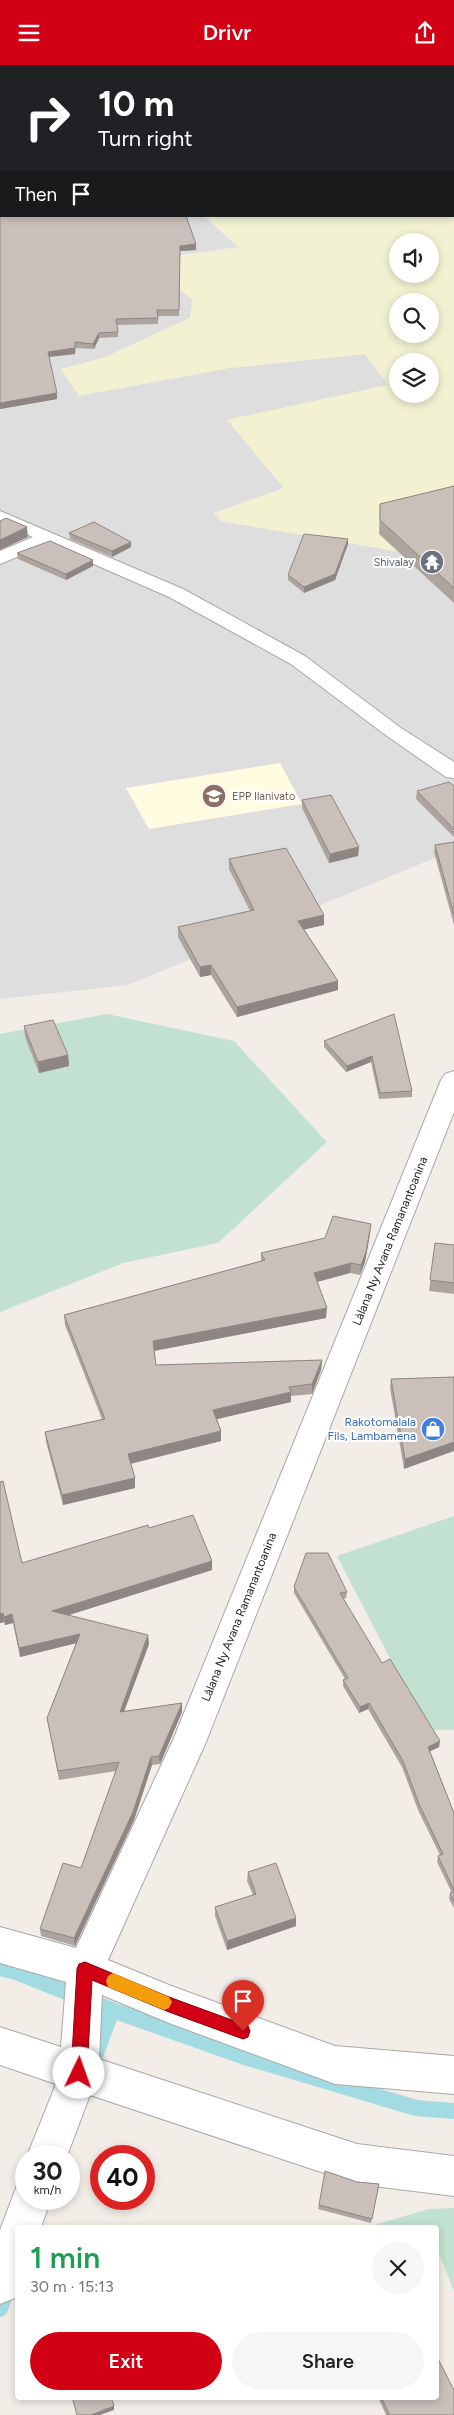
<!DOCTYPE html>
<html lang="en">
<head>
<meta charset="utf-8">
<style>
	:root { --surface:#fff; --page:#f6f6f6; --text:#222; --muted:#767676; --accent:#d10014 }
	body { margin:0; font-family:Figtree,sans-serif; background:var(--page); color:var(--text); height:100vh; display:flex; flex-direction:column; font-size:19px; white-space:nowrap }
	* { box-sizing:border-box; margin:0 }
	p { font-size:16px; color:var(--muted) }
	.icon { flex:none; width:28px; height:28px; fill:none; stroke:currentColor; stroke-width:2; stroke-linecap:round; stroke-linejoin:round }
	.map { position:relative; flex:1; overflow:hidden }
	.drawer { position:absolute; left:15px; top:2160px; width:424px; height:175px; display:flex; flex-direction:column; background:var(--surface); border-radius:5px; box-shadow:0 2px 8px #0003 }
	.drawer>* { flex:none }
	.banner { position:absolute; left:0px; top:0px; width:455px; height:152px; box-shadow:0 2px 8px #0003; background:#202124; color:#fff; overflow:hidden }
	.buttons { position:absolute; left:389px; top:168px; display:grid; gap:10px }
	.buttons a { display:grid; place-items:center; width:50px; height:50px; border-radius:50%; background:var(--surface); box-shadow:0 2px 8px #0003; font-size:25px }
	.speed { position:absolute; left:15px; top:2080px; display:flex; gap:10px; font-size:25px; font-weight:700; text-align:center }
	.speed>* { display:grid; place-content:center; width:65px; height:65px; border-radius:50%; background:var(--surface); box-shadow:0 2px 8px #0003; line-height:1 }
	.speed small { font-size:12px; font-weight:400 }
	.speed .limit { border:8px solid #d22; background:#fff; color:#111 }
	.pin { position:absolute; display:grid; place-items:center; width:42px; height:42px; color:#fff; margin:-51px -21px; border-radius:50% 50% 50% 0; rotate:-45deg; box-shadow:0 0 5px #0007 }
	.pin .icon { rotate:45deg }
	.me { position:absolute; width:55px; margin:-28px; rotate:3deg; stroke-linejoin:round; filter:drop-shadow(0 0 4px #0008) }
	.turn { display:flex; align-items:center; gap:18px; height:105px; padding:0 15px; font-size:22px }
	.turn .icon { width:65px; height:65px; stroke-width:2.5 }
	.turn b { display:block; font-size:35px; line-height:42px }
	.then { display:flex; align-items:center; height:48px; padding:0 15px; background:#0003; gap:10px; font-size:19px }
	.round { display:grid; place-items:center; flex:none; width:52px; height:52px; border-radius:26px; background:var(--page) }
	.head { display:flex; align-items:center; justify-content:space-between; height:85px; padding:0 15px }
	h1 { font-size:30px; font-weight:600; line-height:38px; color:#1e9e55 }
	.button { display:flex; gap:10px; margin-top:auto; padding:10px 15px }
	.button a { flex:1; height:58px; border-radius:30px; background:var(--accent); color:#fff; font-size:20px; font-weight:600; line-height:58px; text-align:center }
	.button a+a { background:var(--page); color:var(--text) }
	header { display:flex; justify-content:space-between; align-items:center; height:65px; padding:0 15px; background:var(--accent); color:#fff; font-size:22px; font-weight:600 }
	.map>svg:first-child { display:block }
</style>
</head>
<body>
<header><svg class="icon" aria-label="menu" viewBox="0 0 24 24"><path d="M4 6h16M4 12h16M4 18h16"/></svg>Drivr<svg class="icon" aria-label="share" viewBox="0 0 24 24"><path d="M12 15V3M7 8l5-5 5 5M5 13v7h14v-7"/></svg></header>
<div class="map">
<svg width="454" height="2350" viewBox="0 0 454 2350">
	<rect width="100%" height="100%" fill="#f2ede7"/>
	<!-- residential -->
	<path fill="#dfdede" d="M0,63L1,151H204L238,182L128,197L176,221L193,235L190,253L103,293L61,304L230,303L365,289L388,320L227,355L284,423L214,448L221,456L407,488L454,530V785L128,920L0,934Z"/>
	<!-- education -->
	<path fill="#fffce2" d="M280,698L302,739L149,764L126,723Z"/>
	<!-- farmland -->
	<path fill="#f2f1d1" fill-rule="evenodd" d="M0,0H454V481L407,488L221,456L214,448L284,423L227,355L388,320L365,289L230,303L79,331L61,304L103,293L190,253L193,235L176,222L129,198L240,183L207,151H454V1H1V62ZM398,176H430V209H398ZM398,236H430V269H398ZM398,296H430V329H398Z"/>
	<!-- wetland -->
	<path fill="#c2e1d0" d="M107,949L234,976L327,1077L218,1178L123,1198L0,1247V969Z
		M454,1451V1665H427L337,1491Z
		M454,2143V2226L436,2181V2162H367L429,2144Z"/>
	<g fill="none" stroke-linecap="round" stroke-linejoin="round">
		<!-- stream -->
		<path stroke="#a3dbe3" stroke-width="16" d="M0,1903L16,1907L112,1945L245,1992L416,2043L454,2046
			M95,1991L112,1945
			M0,2244L7,2224"/>
		<!-- minor casing -->
		<g stroke="#a8a8a8" stroke-width="2">
			<path id="minor" d="M0,446L183,524L305,591L401,663L454,697V713L446,712L387,671L291,599L169,532L48,479L0,499V486L33,472L0,458Z
				M454,1006V1047L206,1677L108,1895L169,1920L335,1981L454,1991V2029L335,2019L169,1958L102,1930L99,1994L357,2079L454,2091V2131L357,2119L90,2030L67,2091H27L56,2019L0,2000V1962L61,1982L66,1917L0,1898V1862L76,1883L173,1675L441,1015L445,1009Z
				M26,2116V2134H51L41,2162H18V2226L15,2233L0,2239V2165L17,2120Z"/>
		</g>
		<!-- minor -->
		<use href="#minor" fill="#fff" fill-rule="evenodd"/>
	</g>
	<!-- wall -->
	<path fill="#aea49f" d="M0,61L1,151L196,185L180,186L179,251H158V259L117,260L118,272L99,273L94,284L76,283L75,289L49,292L57,334L0,344Z
		M454,421V538L379,469L380,439Z
		M69,468L131,482L112,492L70,474Z
		M348,474V479L335,515L304,528L288,515V510Z
		M17,488L93,495V501L66,515L18,494Z
		M454,721V772L416,734L417,726Z
		M302,735L359,782L358,791L329,798L302,743Z
		M454,777V860L434,787L435,780Z
		M229,794L324,850V860L304,864L338,916V925L237,952L211,910L200,912L178,872V862L250,846L229,804Z
		M394,949L412,1026V1032L379,1034L371,997L346,1007L324,982V976Z
		M24,961L68,990L69,1001L39,1008L25,972Z
		M370,1169L365,1197L360,1210L350,1208L317,1217L326,1253L154,1286L156,1300L322,1295L321,1305L312,1329L291,1331V1337L217,1354L221,1366V1376L131,1399L135,1423L63,1440L46,1377L45,1367L102,1354L65,1260L64,1250L261,1196V1188Z
		M435,1178L454,1180V1229L429,1226Z
		M454,1312L404,1404L390,1323L391,1314Z
		M0,1417L22,1498L149,1463L212,1496V1505L69,1550L149,1579L124,1646L182,1638V1647L160,1699L152,1700L134,1755L75,1881L41,1871L40,1864L81,1803L116,1706L59,1715L47,1653L76,1578L20,1592L13,1558L5,1560L4,1557L0,1558Z
		M294,1522L347,1527L346,1533L343,1534L382,1598L439,1682L430,1686L454,1748V1843L449,1834L450,1828H452L437,1797L438,1791L440,1790L418,1745L402,1702L368,1644L359,1648L343,1621V1615L345,1614L294,1528Z
		M248,1807L296,1861L227,1885L215,1851V1842L253,1830L247,1816Z
		M357,2117L379,2119L371,2158L318,2144L319,2140Z
		M378,2332H436L454,2350H386Z"/>
	<!-- shaded-wall -->
	<path fill="#8d8682" d="M196,179V185L180,186L179,251L180,181Z
		M99,268V273L94,284L93,279Z
		M75,277V289L48,292V287Z
		M57,328V334L0,344V338Z
		M27,462L28,472L0,485V475Z
		M348,474V479L335,515L304,528V522Z
		M131,477V482L112,492V486Z
		M93,495V501L66,515V509Z
		M359,782L358,791L329,798L330,789Z
		M324,850V860L298,866V856Z
		M211,900V910L200,912V902Z
		M338,916V925L237,952V942Z
		M68,990L69,1001L39,1008L38,997Z
		M372,991L371,997L346,1007L347,1001Z
		M371,1159L370,1169L365,1197L360,1210L361,1200Z
		M351,1198L350,1208L313,1218L314,1208Z
		M327,1243L326,1253L153,1286V1276Z
		M322,1295L321,1305L312,1329V1319Z
		M291,1327V1337L213,1355V1345Z
		M221,1366V1376L128,1399V1389Z
		M454,1377V1386L404,1404L405,1394Z
		M135,1413V1423L63,1440L62,1430Z
		M212,1496V1505L53,1555L52,1546Z
		M3,1548L4,1557L0,1558V1549Z
		M12,1549L13,1558L5,1560L4,1552Z
		M80,1569L81,1577L20,1592L19,1583Z
		M148,1570L149,1579L121,1655L120,1647Z
		M182,1638V1647L160,1699L159,1691Z
		M369,1638L368,1644L359,1648L360,1642Z
		M440,1676L439,1682L427,1688L428,1682Z
		M151,1692L152,1700L134,1755L75,1881L74,1873Z
		M296,1853V1861L227,1885V1876Z
		M114,2341V2345L100,2350H91Z"/>
	<!-- building -->
	<path fill="#cabfb9" stroke="#8d8682" d="M0,61H1V151H186L196,179L180,181L179,245H157L158,253L116,254L118,267L99,268L93,279L75,277V283L48,287L57,328L0,338Z
		M454,421V523L380,455V439Z
		M6,453L27,462L0,475V456Z
		M94,457L131,477L112,486L69,468Z
		M304,469L348,474L335,509L304,522L288,510Z
		M50,476L93,495L66,509L17,488Z
		M449,717L454,721V764L417,726Z
		M331,730L359,782L330,789L302,735Z
		M454,777V849L435,780Z
		M286,783L324,850L298,856L338,916L237,942L211,900L200,902L178,862L254,845L229,794Z
		M394,949L412,1026L380,1028L372,991L347,1001L324,976Z
		M53,955L68,990L38,997L24,961Z
		M333,1151L371,1159L366,1187L361,1200L351,1198L314,1208L327,1243L153,1276L156,1300L322,1295L312,1319L289,1322L291,1327L213,1345L221,1366L128,1389L135,1413L62,1430L45,1367L105,1354L64,1250L265,1195L261,1188L325,1173Z
		M435,1178L454,1180V1218L430,1215Z
		M454,1312V1377L405,1394L391,1314Z
		M3,1416L22,1498L148,1460L149,1463L193,1450L212,1496L52,1546L148,1570L120,1647L182,1638L159,1691L151,1692L133,1747L74,1873L40,1864L63,1798L81,1803L119,1697L58,1706L47,1653L80,1569L19,1583L12,1549L4,1552L3,1548L0,1549V1417Z
		M306,1488H328L347,1527L340,1528L382,1598L390,1594L440,1676L428,1682L454,1748V1825L438,1791L443,1789L419,1739L403,1696L369,1638L360,1642L343,1615L348,1613L294,1522Z
		M276,1798L296,1853L227,1876L215,1842L256,1829L248,1807Z
		M454,1827V1836L450,1828Z
		M325,2106L357,2117L379,2119L372,2154L319,2140Z
		M436,2290L454,2325V2350H387L389,2349L381,2332H436Z
		M72,2332H111L114,2341L91,2350H77Z"/>
	<!-- route -->
	<path fill="#d10014" stroke="#88000d" d="M85,1897L169,1932L248,1961L250,1966L248,1972L243,1974L169,1947L92,1915L87,2008L85,2013L79,2015L73,2013L71,2008L77,1904L79,1899Z"/>
	<!-- slow -->
	<path fill="#f59e0b" d="M113,1908L169,1932L172,1937L169,1943L164,1945L108,1922L106,1916L108,1911Z"/>
	<!-- icons -->
	<defs>
		<g id="temple-disc" transform="scale(1.25)"><circle r="9.5" fill="#6b7280" stroke="#fff"/><path d="M0-6L5-2H3V0L6.5 2.5H4V6H1.5V3h-3V6H-4V2.5H-6.5L-3 0V-2H-5Z" fill="#fff"/></g>
		<g id="school-disc" transform="scale(1.25)"><circle r="9.5" fill="#8d6e63" stroke="#fff"/><path d="M0-5L7-2L0 1L-7-2ZM-4 1L0 2.5L4 1V4Q0 6-4 4Z" fill="#fff"/></g>
		<g id="shop-disc" transform="scale(1.25)"><circle r="9.5" fill="#3f7fe0" stroke="#fff"/><path d="M-5-2.5h2.3a2.7 3.5 0 0 1 5.4 0H5L5.5 6h-11ZM-1.5-2.5h3a1.5 2.3 0 0 0-3 0Z" fill="#fff"/></g>
	</defs>
	<g fill-rule="evenodd">
		<use href="#temple-disc" x="432" y="497"/>
		<use href="#school-disc" x="214" y="731"/>
		<use href="#shop-disc" x="433" y="1364"/>
	</g>
	<g text-anchor="middle" stroke-width="4" stroke-linejoin="round" paint-order="stroke">
		<!-- far-worship labels -->
		<g font-size="11" fill="#5b616d" stroke="#fff" text-anchor="end">
			<text x="414" y="501">Shivalay</text>
		</g>
		<!-- far-education labels -->
		<g font-size="11" fill="#785e54" stroke="#fff" text-anchor="start">
			<text x="232" y="735">EPP Ilanivato</text>
		</g>
		<!-- street labels -->
		<g font-size="12" fill="#212121" stroke="#fff">
			<text transform="translate(390 1176) rotate(-68)" y="4">Làlana Ny Avana Ramanantoanina</text>
			<text transform="translate(239 1552) rotate(-68)" y="4">Làlana Ny Avana Ramanantoanina</text>
		</g>
		<!-- shop labels -->
		<g font-size="12" fill="#366cbe" stroke="#fff" text-anchor="end">
			<text x="416" y="1361">Rakotomalala<tspan x="416" dy="14">Fils, Lambamena</tspan></text>
		</g>
	</g>
</svg>
<div class="buttons">
<a><svg class="icon" aria-label="sound" viewBox="0 0 24 24"><path d="M4 9h4l5-4v14l-5-4H4zM17 9q2 3 0 6"/></svg></a>
<a><svg class="icon" aria-label="search" viewBox="0 0 24 24"><circle cx="10" cy="10" r="6"/><path d="M15 15l6 6"/></svg></a>
<a><svg class="icon" aria-label="layers" viewBox="0 0 24 24"><path d="M12 4l9 5-9 5-9-5zM3 14l9 5 9-5"/></svg></a>
</div>
<div class="speed"><div>30<small>km/h</small></div><div class="limit">40</div></div>
<div class="pin" style="left:243px;top:1966px;background:#d93025"><svg class="icon" aria-label="arrive" viewBox="0 0 24 24"><path d="M6 21V4h12l-3 4 3 4H6"/></svg></div>
<svg class="me" style="left:79px;top:2008px" viewBox="-20 -20 40 40"><circle r="19" fill="#fff"/><path d="M0-13L10 11 0 6-10 11z" fill="#d10014"/></svg>
<div class="banner">
<div class="turn"><svg class="icon" aria-label="right" viewBox="0 0 24 24"><path d="M7 20v-9h11M14 6l5 5-5 5"/></svg><div><b>10 m</b>Turn right</div></div>
<div class="then">Then<svg class="icon" aria-label="arrive" viewBox="0 0 24 24"><path d="M6 21V4h12l-3 4 3 4H6"/></svg></div>
</div>
<section class="drawer">
<div class="head"><div><h1>1 min</h1><p>30 m · 15:13</p></div><a class="round"><svg class="icon" aria-label="close" viewBox="0 0 24 24"><path d="M6 6l12 12M18 6L6 18"/></svg></a></div>
<div class="button"><a>Exit</a><a>Share</a></div>
</section>
</div>
</body>
</html>
